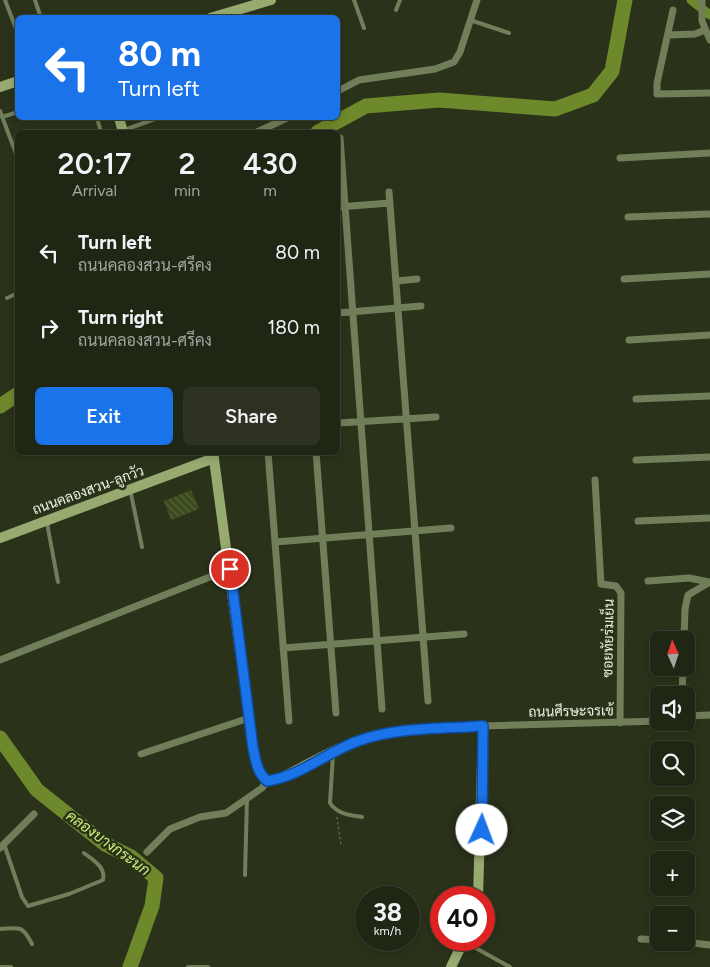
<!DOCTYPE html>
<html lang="en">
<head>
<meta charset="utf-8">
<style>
	:root { --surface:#202614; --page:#2d3222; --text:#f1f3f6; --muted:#a2a5a0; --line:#3d4334; --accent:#1a73e8 }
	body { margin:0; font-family:Figtree,Sarabun,sans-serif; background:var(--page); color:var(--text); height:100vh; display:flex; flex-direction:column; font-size:19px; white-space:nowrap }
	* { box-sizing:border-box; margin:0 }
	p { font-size:16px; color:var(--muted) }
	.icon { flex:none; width:28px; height:28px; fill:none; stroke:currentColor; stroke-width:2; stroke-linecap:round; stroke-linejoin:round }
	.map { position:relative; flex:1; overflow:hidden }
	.side { position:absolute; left:15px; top:130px; width:325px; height:325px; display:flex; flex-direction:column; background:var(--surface); border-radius:8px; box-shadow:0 2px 8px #0003,0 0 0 1px var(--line) }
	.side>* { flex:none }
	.hud { position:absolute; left:15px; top:15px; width:325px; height:105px; border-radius:8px; box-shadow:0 2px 8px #0003,0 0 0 1px var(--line); background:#1a73e8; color:#fff; overflow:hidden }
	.needle { width:32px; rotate:357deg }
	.fabs { position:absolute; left:650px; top:631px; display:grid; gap:10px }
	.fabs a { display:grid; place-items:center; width:45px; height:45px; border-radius:8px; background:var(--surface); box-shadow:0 2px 8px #0003,0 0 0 1px var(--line); font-size:25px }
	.speed { position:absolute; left:355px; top:886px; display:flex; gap:10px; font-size:25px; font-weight:700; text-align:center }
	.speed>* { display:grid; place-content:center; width:65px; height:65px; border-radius:50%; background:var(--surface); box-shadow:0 2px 8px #0003,0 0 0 1px var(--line); line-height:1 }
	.speed small { font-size:12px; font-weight:400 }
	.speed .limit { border:8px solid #d22; background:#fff; color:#111 }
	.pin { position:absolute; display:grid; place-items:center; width:42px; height:42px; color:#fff; margin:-21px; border:2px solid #fff; border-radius:50%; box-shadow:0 1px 5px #0007 }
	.me { position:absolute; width:55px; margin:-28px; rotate:2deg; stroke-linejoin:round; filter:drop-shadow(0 0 4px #0008) }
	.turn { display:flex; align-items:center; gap:18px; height:105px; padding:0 20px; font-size:22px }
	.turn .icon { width:65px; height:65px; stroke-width:2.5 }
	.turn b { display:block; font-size:35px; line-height:42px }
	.eta { display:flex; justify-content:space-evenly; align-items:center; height:85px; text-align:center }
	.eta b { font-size:30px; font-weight:600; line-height:35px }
	.button { display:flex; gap:10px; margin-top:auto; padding:10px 20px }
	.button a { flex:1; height:58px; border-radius:8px; background:var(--accent); color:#fff; font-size:20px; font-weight:600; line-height:58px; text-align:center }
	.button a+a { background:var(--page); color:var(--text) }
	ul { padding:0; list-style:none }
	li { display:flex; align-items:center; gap:15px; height:75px; padding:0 20px }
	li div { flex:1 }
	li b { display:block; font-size:19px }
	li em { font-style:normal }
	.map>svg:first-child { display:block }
</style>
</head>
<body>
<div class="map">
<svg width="710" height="967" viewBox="0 0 710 967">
	<defs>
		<pattern id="building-back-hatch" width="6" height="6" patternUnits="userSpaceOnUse" patternTransform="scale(1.25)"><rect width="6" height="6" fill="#3b4a1a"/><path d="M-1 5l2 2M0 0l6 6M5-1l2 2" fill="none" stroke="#58643b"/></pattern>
	</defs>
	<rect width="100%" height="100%" fill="#2a321a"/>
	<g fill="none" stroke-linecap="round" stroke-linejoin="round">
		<!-- canal -->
		<path stroke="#6e892c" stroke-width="9" d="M691,0L710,15"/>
		<!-- river -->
		<path stroke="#6e892c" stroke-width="15" d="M318,132L366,106L439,100L555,109L593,95L612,71L625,0
			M0,406L18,394
			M0,738L37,790L105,844L131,857L156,878L152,906L130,967"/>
	</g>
	<!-- building -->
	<path fill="url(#building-back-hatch)" d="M191,490L199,509L171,520L164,501Z"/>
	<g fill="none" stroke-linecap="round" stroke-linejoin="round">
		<!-- path -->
		<path stroke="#767d68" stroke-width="1" stroke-dasharray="2.5 2.5" stroke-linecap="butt" d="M337,817L341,845"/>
		<!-- lane -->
		<path stroke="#717e5a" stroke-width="4" d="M5,0L18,34
			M35,0L41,18
			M354,0L364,28
			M396,10L400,0
			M470,20L509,33
			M0,111L18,159
			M2,117L18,112
			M97,118L101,132
			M124,130L155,119
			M7,298L18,293
			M130,489L142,547
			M47,523L58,582
			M333,754L330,803C337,814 350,815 362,817
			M4,844L22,897L28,906L69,894L103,880C106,867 93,860 84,853
			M245,875L247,798
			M0,929C20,927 23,926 32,944
			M463,941L510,967
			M1,967H11
			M188,967H208"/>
		<!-- street -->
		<path stroke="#717e5a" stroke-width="7" d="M702,0V21L710,40
			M673,10L657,83V94L710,93
			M668,35L695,34L705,30
			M338,91L359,80L435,69L454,62L460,52L477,0
			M257,132L287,118
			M340,138L382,709
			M620,158L710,153
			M389,192L428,701
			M338,207L390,203
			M628,217L710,214
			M624,279L710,274
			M397,281L417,279
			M338,313L421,306
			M629,340L710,335
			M636,399L710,396
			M338,423L436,417
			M268,452L289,721
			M316,452L336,713
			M636,460L710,457
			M595,480L601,584L616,586L621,593L620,723
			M638,521L710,518
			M275,542L451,528
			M648,581L689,578L709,582
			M684,640L685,609L688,595L710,582
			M283,648L464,634
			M0,660L230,569
			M682,695L683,668
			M686,716L710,715
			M483,726L659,721
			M141,754L249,718
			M0,848L34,814
			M147,852L170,829L200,817L226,813L262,788L267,781
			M641,939L659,940
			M685,942L710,945"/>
		<!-- secondary -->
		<path stroke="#97ab71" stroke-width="10" d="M210,18L271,0
			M0,87L18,81
			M119,118L123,132
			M213,452L253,748L259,772L267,781L278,779C299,770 319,757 340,748C384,728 435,729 483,726L478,898
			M0,538L214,458
			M451,967L464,940"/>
	</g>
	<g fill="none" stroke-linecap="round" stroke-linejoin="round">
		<!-- route casing -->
		<g stroke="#114b97" stroke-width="12">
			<path id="route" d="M230,569L253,748C256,761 257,772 267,781C299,777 327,752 358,741C397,727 442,729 483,726L482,830"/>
		</g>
		<!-- route -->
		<use href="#route" stroke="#1a73e8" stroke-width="9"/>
	</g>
	<g text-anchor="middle" stroke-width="5" stroke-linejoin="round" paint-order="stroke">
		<!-- street labels -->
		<g font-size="14" fill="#ebf0e1" stroke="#2a321a">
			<text transform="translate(88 490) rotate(-20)" y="5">ถนนคลองสวน-ลูกวัว</text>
			<text transform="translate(608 638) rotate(-89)" y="5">ซอยทัยร่มเย็น</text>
			<text transform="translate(571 711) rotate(-1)" y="5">ถนนศีรษะจรเข้</text>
		</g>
		<!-- water labels -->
		<g font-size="15" font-style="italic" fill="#caf079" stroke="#2a321a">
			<text transform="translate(108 843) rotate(36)" y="5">คลองบางกระนก</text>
		</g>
	</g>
</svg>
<div class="fabs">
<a><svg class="needle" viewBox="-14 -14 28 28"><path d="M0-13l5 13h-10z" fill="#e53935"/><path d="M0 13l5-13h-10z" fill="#a2a5a0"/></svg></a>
<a><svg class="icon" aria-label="sound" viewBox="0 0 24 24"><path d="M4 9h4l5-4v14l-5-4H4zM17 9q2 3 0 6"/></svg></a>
<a><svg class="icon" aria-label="search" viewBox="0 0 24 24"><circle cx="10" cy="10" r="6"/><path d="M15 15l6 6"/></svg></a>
<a><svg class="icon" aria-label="layers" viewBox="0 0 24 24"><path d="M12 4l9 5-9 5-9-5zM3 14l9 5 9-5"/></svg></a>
<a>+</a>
<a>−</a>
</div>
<div class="speed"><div>38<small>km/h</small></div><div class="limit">40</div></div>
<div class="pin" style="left:230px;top:569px;background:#d93025"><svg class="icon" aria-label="arrive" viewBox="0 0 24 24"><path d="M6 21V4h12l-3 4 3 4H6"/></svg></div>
<svg class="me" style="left:482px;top:830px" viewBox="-20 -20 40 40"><circle r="19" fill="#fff"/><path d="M0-13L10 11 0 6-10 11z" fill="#1a73e8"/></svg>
<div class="hud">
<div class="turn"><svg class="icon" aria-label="left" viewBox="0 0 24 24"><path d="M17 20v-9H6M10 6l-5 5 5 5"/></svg><div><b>80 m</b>Turn left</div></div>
</div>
<section class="side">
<div class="eta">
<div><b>20:17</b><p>Arrival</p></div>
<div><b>2</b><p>min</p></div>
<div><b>430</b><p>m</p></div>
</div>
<ul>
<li><svg class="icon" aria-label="left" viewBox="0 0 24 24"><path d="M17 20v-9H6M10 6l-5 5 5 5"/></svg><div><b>Turn left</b><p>ถนนคลองสวน-ศรีคง</p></div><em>80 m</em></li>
<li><svg class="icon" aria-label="right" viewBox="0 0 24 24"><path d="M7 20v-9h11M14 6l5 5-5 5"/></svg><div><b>Turn right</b><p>ถนนคลองสวน-ศรีคง</p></div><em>180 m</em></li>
</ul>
<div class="button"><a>Exit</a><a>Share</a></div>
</section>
</div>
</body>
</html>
